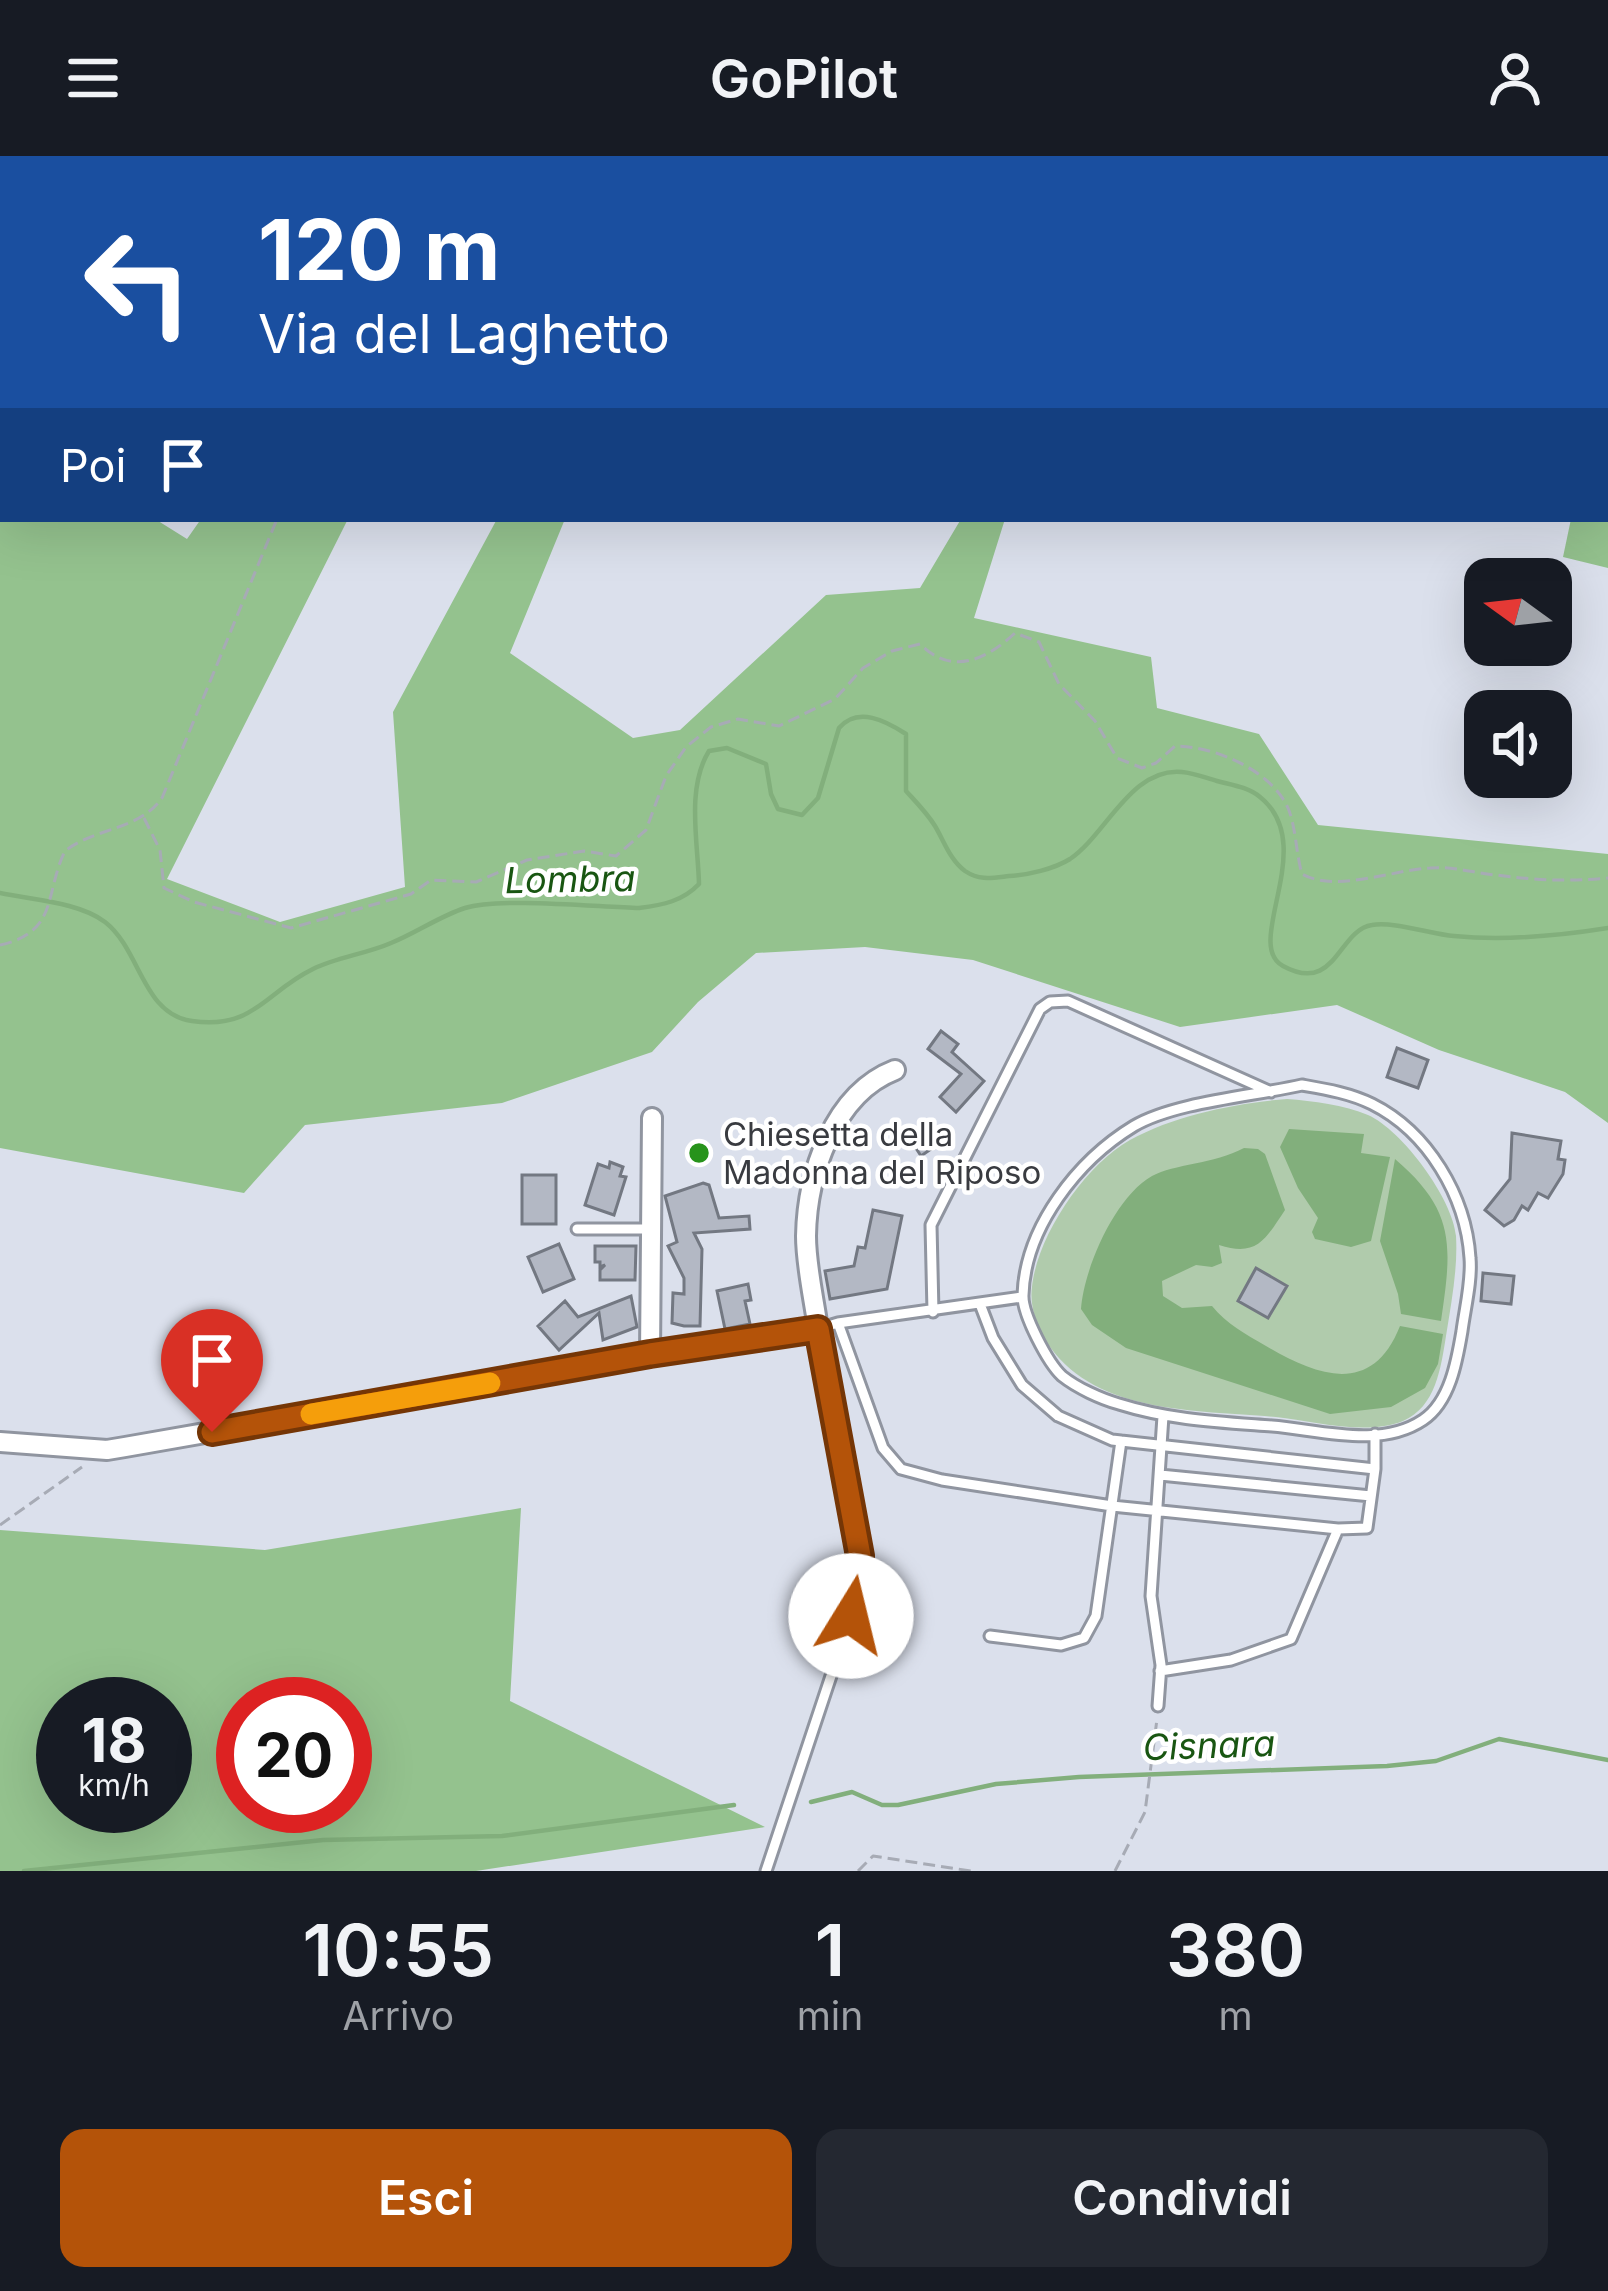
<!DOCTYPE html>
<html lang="it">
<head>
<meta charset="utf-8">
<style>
	:root { --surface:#171b24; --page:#242831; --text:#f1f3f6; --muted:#9ea1a6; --accent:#b45309 }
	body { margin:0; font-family:Inter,sans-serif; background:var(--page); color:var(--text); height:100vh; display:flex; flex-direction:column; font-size:45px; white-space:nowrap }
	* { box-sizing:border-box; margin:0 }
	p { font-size:39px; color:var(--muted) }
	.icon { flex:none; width:66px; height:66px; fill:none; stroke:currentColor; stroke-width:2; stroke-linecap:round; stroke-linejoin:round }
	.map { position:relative; height:1715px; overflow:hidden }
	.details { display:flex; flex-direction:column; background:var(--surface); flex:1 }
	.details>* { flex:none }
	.hud { position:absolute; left:0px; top:0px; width:1608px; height:366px; box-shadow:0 12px 48px #0002; background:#1a4fa0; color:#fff; overflow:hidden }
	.needle { width:78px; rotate:285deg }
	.tools { position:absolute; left:1464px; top:402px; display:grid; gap:24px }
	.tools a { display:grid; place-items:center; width:108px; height:108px; border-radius:24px; background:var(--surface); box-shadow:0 12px 48px #0002; font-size:60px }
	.speed { position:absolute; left:36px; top:1521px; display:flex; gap:24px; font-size:60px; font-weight:700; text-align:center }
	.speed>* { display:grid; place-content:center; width:156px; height:156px; border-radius:50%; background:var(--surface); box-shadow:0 12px 48px #0002; line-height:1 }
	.speed small { font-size:30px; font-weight:400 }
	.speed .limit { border:18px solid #d22; background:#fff; color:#111 }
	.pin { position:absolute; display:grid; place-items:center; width:102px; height:102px; color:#fff; margin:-123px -51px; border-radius:50% 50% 50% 0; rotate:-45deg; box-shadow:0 0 12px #0007 }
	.pin .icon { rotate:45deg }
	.me { position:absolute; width:132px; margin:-66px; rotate:9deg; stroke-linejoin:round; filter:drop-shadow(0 0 9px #0008) }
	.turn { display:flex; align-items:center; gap:42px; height:252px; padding:0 60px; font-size:54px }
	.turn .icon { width:156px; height:156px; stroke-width:2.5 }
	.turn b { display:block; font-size:84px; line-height:102px }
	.then { display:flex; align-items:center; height:114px; padding:0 60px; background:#0003; gap:24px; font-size:45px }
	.eta { display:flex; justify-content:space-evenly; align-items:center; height:204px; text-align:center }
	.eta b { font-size:72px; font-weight:600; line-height:84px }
	.cta { display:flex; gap:24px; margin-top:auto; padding:24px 60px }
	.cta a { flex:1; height:138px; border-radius:24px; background:var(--accent); color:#fff; font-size:48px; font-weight:600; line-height:138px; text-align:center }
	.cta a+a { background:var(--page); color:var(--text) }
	header { display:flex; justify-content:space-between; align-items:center; height:156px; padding:0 60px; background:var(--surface); font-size:54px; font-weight:600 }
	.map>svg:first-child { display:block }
</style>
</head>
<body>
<header><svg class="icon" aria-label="menu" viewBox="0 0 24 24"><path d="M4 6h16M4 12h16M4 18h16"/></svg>GoPilot<svg class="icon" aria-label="person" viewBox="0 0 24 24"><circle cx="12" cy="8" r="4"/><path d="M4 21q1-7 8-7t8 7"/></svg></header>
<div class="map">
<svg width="1608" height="1715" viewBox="0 0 1608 1715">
	<rect width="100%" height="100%" fill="#dbe0ec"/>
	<!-- green -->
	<path fill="#b0cbac" d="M1287,943C1313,945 1344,949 1368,959C1402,974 1453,1043 1456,1080C1458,1113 1451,1148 1446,1180C1441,1211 1436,1251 1403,1265C1366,1280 1313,1265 1276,1261C1200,1254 1099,1259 1050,1191C1038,1175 1029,1151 1032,1131C1037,1080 1085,1009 1130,984C1175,959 1236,947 1287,943Z"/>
	<!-- forest -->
	<path fill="#94c28e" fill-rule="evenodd" d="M0,149L3,363H155L187,383L201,363H348L167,723L280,766L405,731L393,556L497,363H565L510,497L633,582L680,574L826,439L920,432L961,363H1005L974,462L1151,501L1157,552L1259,578L1318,669L1608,698V967L1565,936L1439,894L1337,849L1180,871L973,804L865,791L756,797L698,846L652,896L502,947L305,969L244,1037L0,992Z
		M1605,171L1608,178V412L1563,401L1571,363H1605Z
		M521,1352L510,1545L765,1671L476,1715H0V1374L265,1394ZM165,1548V1650H63V1548ZM345,1548V1650H243V1548Z"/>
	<!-- water -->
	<path fill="#82af7c" d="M1289,973L1364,978L1361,997L1390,1001L1371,1085L1351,1091L1315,1083L1312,1076L1318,1062L1298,1032L1280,991Z
		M1244,992L1258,993L1265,998L1285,1054C1265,1084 1257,1101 1219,1089L1222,1107L1212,1111L1196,1109L1162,1125L1163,1140L1182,1152L1212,1150C1227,1168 1245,1178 1266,1190C1317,1220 1372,1241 1400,1170L1443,1178L1438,1208L1425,1232L1391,1251L1330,1258L1126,1192L1092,1169L1081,1153C1084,1112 1115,1041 1152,1020C1174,1008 1214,1008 1244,992Z
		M1395,1003C1456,1055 1452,1090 1441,1165L1401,1158L1398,1138L1380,1085Z"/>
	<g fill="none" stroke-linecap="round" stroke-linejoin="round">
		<!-- stream -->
		<path stroke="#82af7c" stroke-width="4.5" d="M0,737C32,744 79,746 105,766C141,794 142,858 192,865C254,874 265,836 313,813C337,801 366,798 391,787C416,777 440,760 465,752C502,741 597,751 639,752C663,749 683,745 699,728C698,686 686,632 709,595L727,592L766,608L771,638L778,653L802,659L818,642L839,572C858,550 886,565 906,578V635C916,646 927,657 935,670C944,685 950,704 965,715C980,725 992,722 1009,720C1028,719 1054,713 1070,703C1106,679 1131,611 1182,616C1194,617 1206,622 1217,625C1232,629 1248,631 1260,641C1320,689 1242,788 1283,810C1336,839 1338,774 1372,769C1393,765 1431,778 1454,780C1505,785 1558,780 1608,772
			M811,1646L852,1636L882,1649H898L996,1628L1079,1621L1387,1610L1436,1605L1499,1583L1608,1604
			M24,1715L323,1684L502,1680L734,1649"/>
	</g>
	<!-- building -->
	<path fill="#b3b8c4" stroke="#737882" stroke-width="3" d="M941,875L958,888L952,896L984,925L956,956L940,941L961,918L928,893Z
		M1397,892L1428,904L1418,932L1387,921Z
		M931,965L944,984L921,1000L908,980Z
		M1512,977L1561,985L1558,1003L1565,1004L1563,1018L1548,1042L1538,1037L1528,1054L1522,1050L1514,1064L1504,1070L1485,1054L1510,1023Z
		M610,1006L623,1011L620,1020L626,1021L614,1059L585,1049L598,1008L609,1012Z
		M522,1019H556V1068H522Z
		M703,1027L709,1029L719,1062L749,1060L750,1073L694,1077L702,1093L700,1170H684L672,1167L673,1137L684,1138V1122L668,1090L677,1086L665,1040Z
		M873,1054L902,1060L887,1133L830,1143L825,1115L854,1110L858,1091L865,1092Z
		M559,1088L574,1123L543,1136L528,1101Z
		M595,1090H636L635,1124H600V1114L605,1109L600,1111V1106H595Z
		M1256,1112L1287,1130L1268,1162L1238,1145Z
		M1483,1117L1514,1120L1511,1148L1481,1145Z
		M748,1128L751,1144L745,1145L750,1168L725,1173L717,1135Z
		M631,1140L637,1171L603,1184L599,1157L559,1194L538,1170L565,1145L578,1161Z"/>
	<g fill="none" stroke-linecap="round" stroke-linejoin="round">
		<!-- service casing -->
		<g stroke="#9095a0" stroke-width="15">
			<path id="service" d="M1302,929C1325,933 1350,937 1372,948C1428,976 1466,1040 1470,1102C1472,1125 1465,1152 1462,1175C1457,1205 1450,1246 1423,1264C1380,1293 1320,1274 1272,1270C1219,1266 1170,1264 1119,1248C1101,1243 1077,1232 1062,1220C1048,1207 1022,1158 1023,1139C1025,1071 1078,1004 1134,970C1175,946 1254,940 1302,929Z
				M577,1073H650
				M980,1148L993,1182L1022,1229L1058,1260L1112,1284L1375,1313V1278
				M933,1156L931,1069L1040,853L1050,846L1068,845L1271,936
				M838,1167L883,1292L901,1313L942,1324L1112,1350L1338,1373L1367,1372L1375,1313
				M1160,1319L1371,1340
				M990,1480L1061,1489L1084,1482L1096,1460L1121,1285
				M1160,1515L1231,1504L1291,1483L1338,1373
				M1158,1550L1161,1509L1151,1440L1163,1260
				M766,1715L851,1460L860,1399L818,1173L838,1167L1022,1141"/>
		</g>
		<!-- minor casing -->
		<g stroke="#9095a0" stroke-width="24">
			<path id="minor" d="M650,1199L652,962
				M0,1286L107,1294L125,1291L650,1199L818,1173C814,1143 806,1110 806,1080C807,1019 833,938 895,914"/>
		</g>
		<!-- path -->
		<path stroke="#a7abb5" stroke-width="3" stroke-dasharray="12 6" stroke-linecap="butt" d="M233,3V0
			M144,662L160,694L164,732L194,746L291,772L411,738L431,724L476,726L527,704L584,695L616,700L646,674L666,620L686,591L711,571L738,563L779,570L835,543L863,512L892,495L920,488C952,520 986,504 1015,477L1039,486L1059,528L1095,565L1117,602L1142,612L1156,607L1175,590C1214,590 1271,614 1288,652C1296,671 1296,698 1302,718C1336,737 1392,714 1430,712C1452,710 1474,717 1496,719C1534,724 1570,726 1608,722
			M0,789C59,776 44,738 65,695C96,671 138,675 162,642L277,363
			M0,1369L82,1311
			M858,1715L873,1700L971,1715
			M1115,1715L1145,1656L1157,1563"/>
		<!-- service -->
		<use href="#service" stroke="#fff" stroke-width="9"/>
		<!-- minor -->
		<use href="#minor" stroke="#fff" stroke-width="18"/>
	</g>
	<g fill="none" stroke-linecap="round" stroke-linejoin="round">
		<!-- route casing -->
		<g stroke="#753606" stroke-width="30">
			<path id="route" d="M212,1276L650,1198L818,1173L860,1400L851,1460"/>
		</g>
		<!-- route -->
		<use href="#route" stroke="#b45309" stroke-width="21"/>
		<!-- slow -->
		<path stroke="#f59e0b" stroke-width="21" d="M311,1258L490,1227"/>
	</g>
	<!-- markers -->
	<circle fill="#27931b" stroke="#fff" stroke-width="4.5" cx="699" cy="997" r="12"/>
	<g text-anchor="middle" stroke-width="9" stroke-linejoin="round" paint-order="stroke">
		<!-- poi labels -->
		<g font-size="33" fill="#393b40" stroke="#fff" text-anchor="start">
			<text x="723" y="990">Chiesetta della<tspan x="723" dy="38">Madonna del Riposo</tspan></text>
		</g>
		<!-- water labels -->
		<g font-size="36" font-style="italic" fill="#195612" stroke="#fff">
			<text transform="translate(570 723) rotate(-1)" y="13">Lombra</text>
			<text transform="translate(1209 1589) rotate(-2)" y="13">Cisnara</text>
		</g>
	</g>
</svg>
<div class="tools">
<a><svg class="needle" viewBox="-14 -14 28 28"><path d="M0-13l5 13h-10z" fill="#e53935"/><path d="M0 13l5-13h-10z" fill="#9ea1a6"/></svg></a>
<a><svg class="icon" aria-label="sound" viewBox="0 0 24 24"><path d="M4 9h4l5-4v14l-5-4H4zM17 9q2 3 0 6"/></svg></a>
</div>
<div class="speed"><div>18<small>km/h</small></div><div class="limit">20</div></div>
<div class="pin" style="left:212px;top:1276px;background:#d93025"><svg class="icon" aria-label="arrive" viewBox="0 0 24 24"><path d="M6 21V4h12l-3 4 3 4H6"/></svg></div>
<svg class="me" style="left:851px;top:1460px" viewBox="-20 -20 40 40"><circle r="19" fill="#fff"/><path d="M0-13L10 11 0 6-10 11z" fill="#b45309"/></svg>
<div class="hud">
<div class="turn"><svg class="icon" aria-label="left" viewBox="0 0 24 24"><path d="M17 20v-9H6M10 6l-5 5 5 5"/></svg><div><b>120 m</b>Via del Laghetto</div></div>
<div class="then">Poi<svg class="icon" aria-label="arrive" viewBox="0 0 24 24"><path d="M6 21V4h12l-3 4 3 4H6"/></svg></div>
</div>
</div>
<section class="details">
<div class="eta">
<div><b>10:55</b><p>Arrivo</p></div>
<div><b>1</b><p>min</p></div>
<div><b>380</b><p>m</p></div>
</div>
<div class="cta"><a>Esci</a><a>Condividi</a></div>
</section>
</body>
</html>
